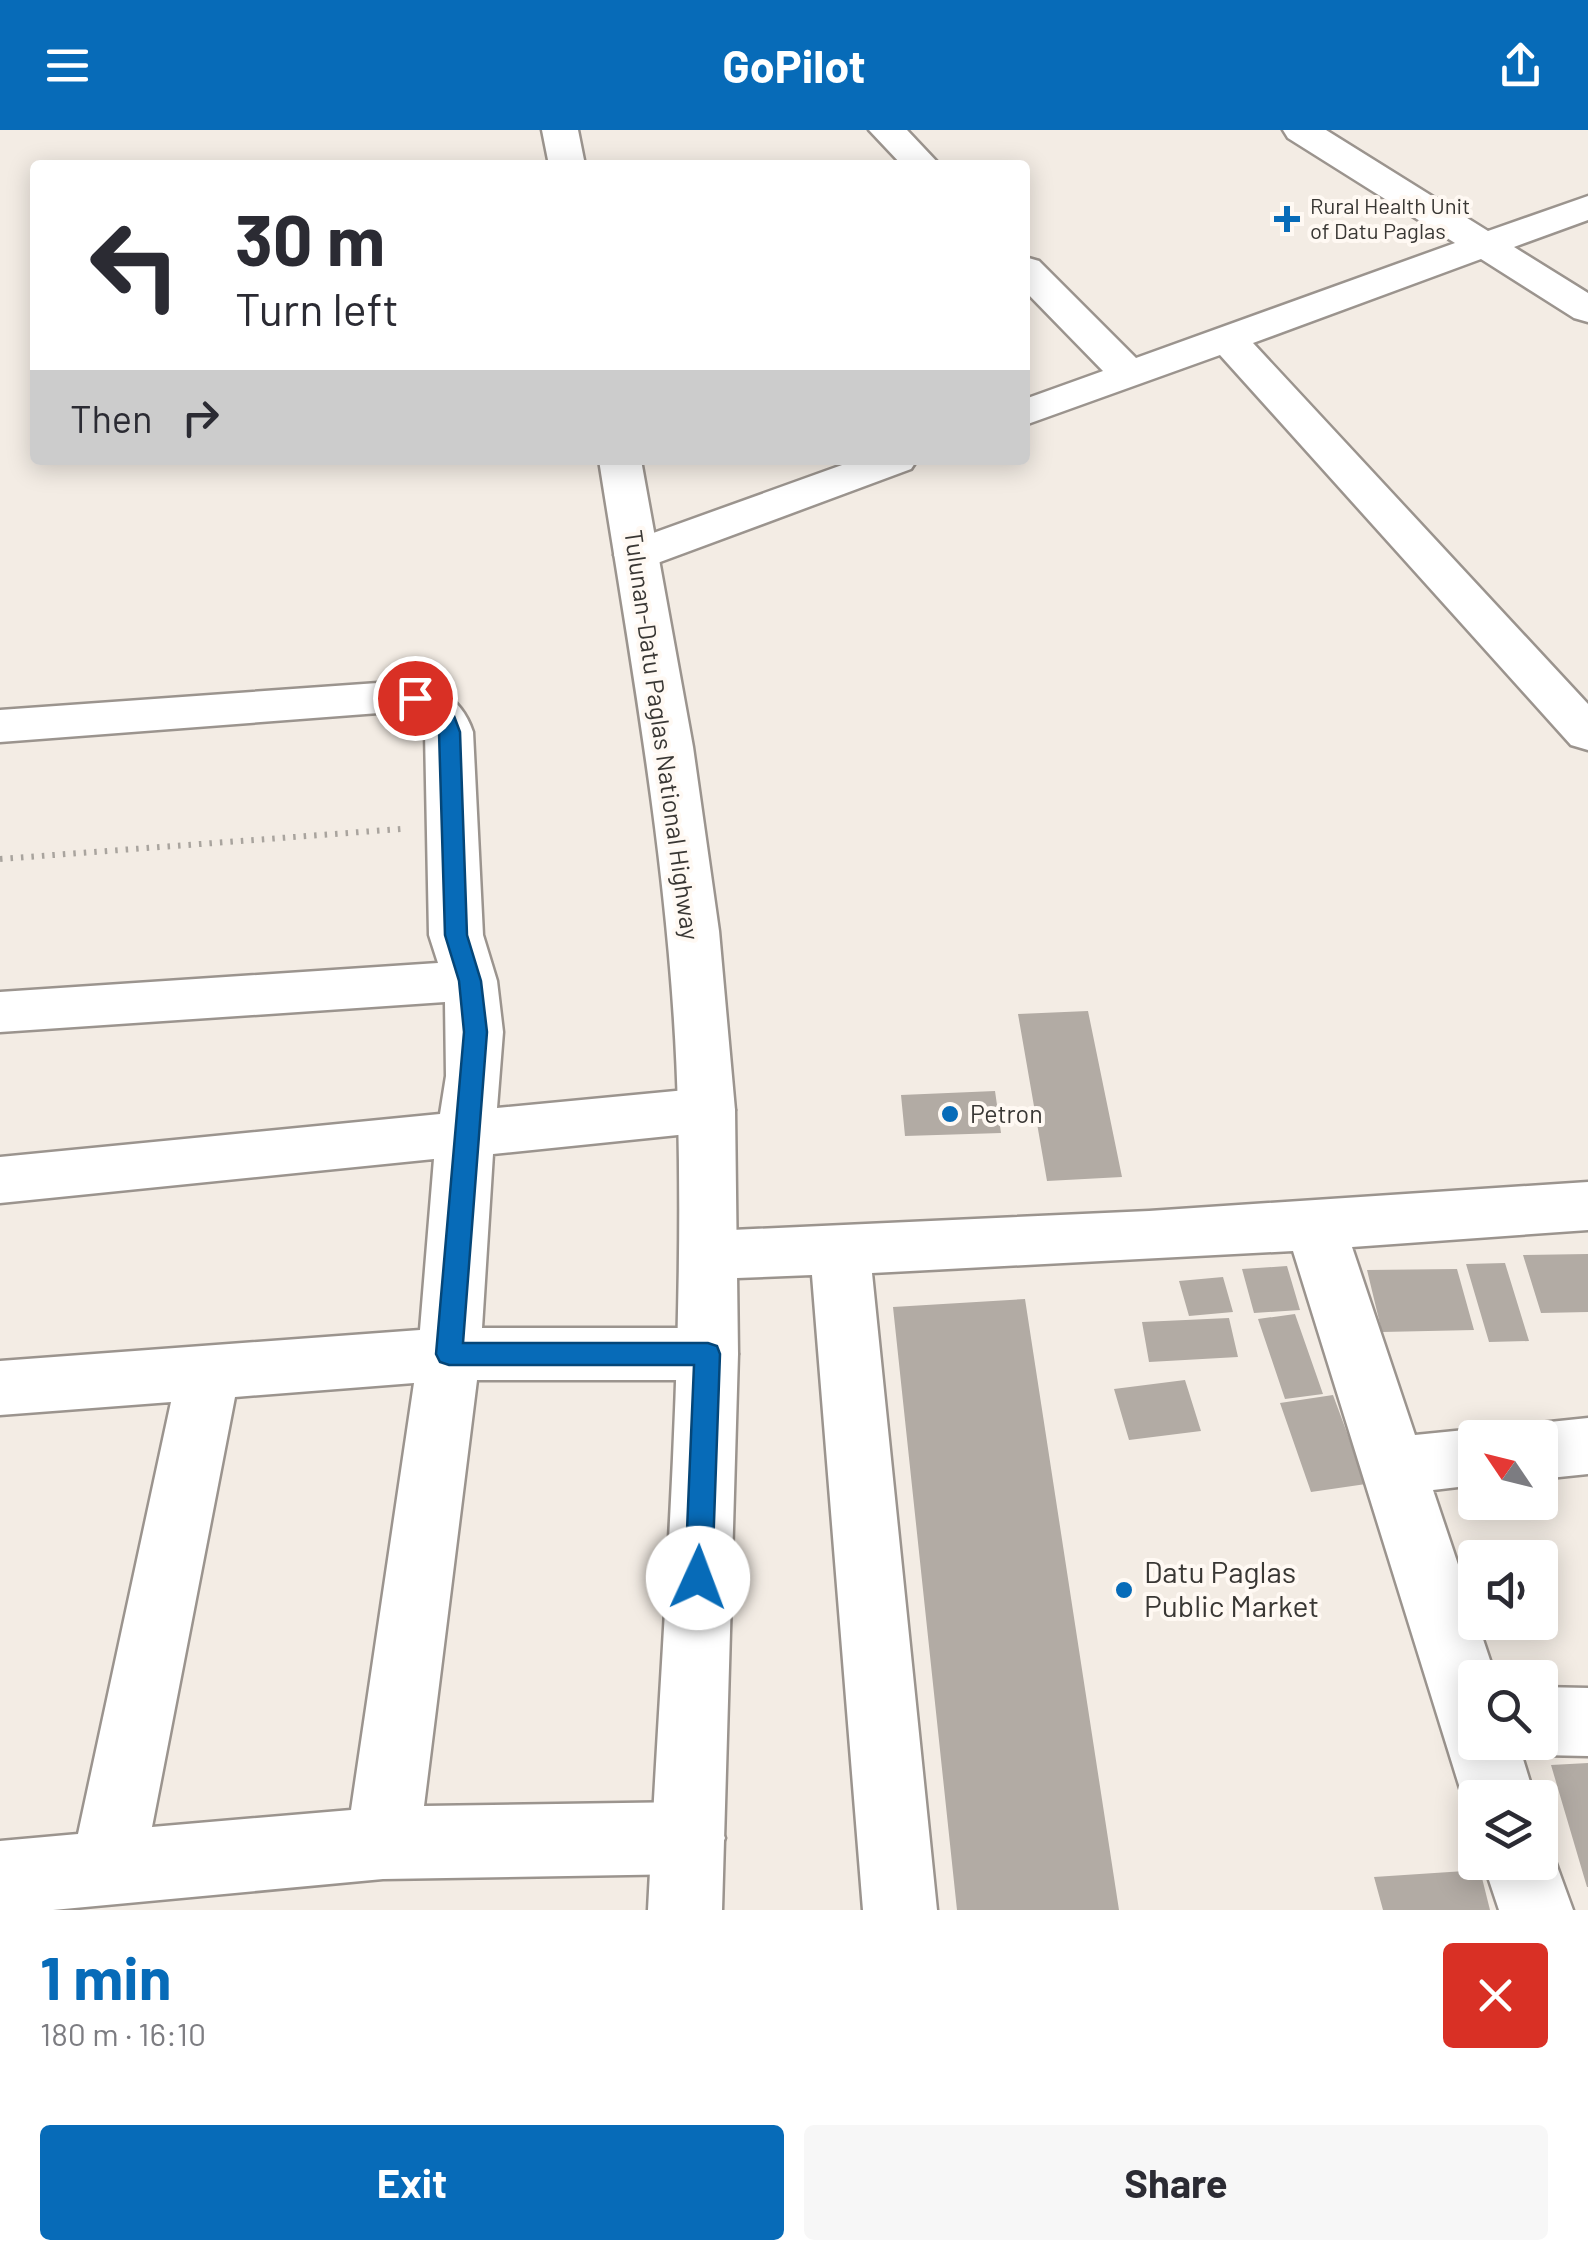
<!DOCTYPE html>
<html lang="en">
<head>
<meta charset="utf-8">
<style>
	:root { --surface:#fff; --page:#f7f7f7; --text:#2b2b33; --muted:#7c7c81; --accent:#076bb8 }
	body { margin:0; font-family:Barlow,sans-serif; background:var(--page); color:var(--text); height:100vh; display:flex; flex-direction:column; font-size:38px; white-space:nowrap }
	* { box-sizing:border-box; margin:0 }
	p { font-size:32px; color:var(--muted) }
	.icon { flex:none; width:55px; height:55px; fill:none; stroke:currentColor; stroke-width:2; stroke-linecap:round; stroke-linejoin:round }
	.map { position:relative; height:1780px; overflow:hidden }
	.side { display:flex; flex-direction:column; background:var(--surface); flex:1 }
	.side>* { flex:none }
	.hud { position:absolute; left:30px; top:30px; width:1000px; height:305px; border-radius:10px; box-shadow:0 5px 25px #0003; background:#fff; color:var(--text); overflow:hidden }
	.needle { width:65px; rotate:305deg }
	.controls { position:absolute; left:1458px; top:1290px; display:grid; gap:20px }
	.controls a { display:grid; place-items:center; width:100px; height:100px; border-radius:10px; background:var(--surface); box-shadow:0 5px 25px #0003; font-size:50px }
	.pin { position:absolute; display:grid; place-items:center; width:85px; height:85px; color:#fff; margin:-42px; border:5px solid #fff; border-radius:50%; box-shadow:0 2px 10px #0007 }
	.me { position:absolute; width:110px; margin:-55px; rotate:2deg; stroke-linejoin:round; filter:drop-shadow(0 0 8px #0008) }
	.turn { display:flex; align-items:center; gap:35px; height:210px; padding:0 40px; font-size:45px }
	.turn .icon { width:130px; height:130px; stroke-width:2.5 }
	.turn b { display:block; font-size:70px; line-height:85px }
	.then { display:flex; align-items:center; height:95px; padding:0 40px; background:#0003; gap:20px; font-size:38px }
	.round { display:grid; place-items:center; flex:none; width:105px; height:105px; border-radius:10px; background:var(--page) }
	.head { display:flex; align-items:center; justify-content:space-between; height:170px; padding:0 40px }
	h1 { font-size:60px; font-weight:700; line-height:75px; color:var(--accent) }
	.action { display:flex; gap:20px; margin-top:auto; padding:20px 40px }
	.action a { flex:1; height:115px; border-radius:10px; background:var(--accent); color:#fff; font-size:40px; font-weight:700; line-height:115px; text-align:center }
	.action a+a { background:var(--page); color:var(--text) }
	header { display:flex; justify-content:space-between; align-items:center; height:130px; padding:0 40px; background:var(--accent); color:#fff; font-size:45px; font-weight:700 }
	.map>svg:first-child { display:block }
</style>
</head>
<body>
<header><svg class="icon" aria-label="menu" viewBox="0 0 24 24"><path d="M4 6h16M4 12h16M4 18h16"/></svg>GoPilot<svg class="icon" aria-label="share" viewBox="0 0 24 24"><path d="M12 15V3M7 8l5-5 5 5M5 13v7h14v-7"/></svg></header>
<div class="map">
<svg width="1588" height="1780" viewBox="0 0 1588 1780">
	<rect width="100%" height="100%" fill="#f3ece4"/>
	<!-- building -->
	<path fill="#b2aba4" d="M1088,881L1122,1047L1047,1051L1018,884Z
		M995,961L1001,1003L905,1006L901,965Z
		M1588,1124V1182L1541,1183L1523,1125Z
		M1505,1133L1529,1211L1489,1212L1466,1134Z
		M1287,1136L1300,1180L1254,1183L1242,1139Z
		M1457,1139L1474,1200L1382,1202L1367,1140Z
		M1223,1147L1233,1182L1189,1186L1179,1151Z
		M1025,1169L1119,1780H957L893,1177Z
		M1295,1184L1323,1264L1285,1269L1258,1189Z
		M1229,1188L1238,1227L1149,1232L1142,1192Z
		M1185,1250L1201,1301L1129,1310L1114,1259Z
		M1333,1265L1366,1354L1311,1362L1280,1273Z
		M1588,1633V1757H1587L1551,1635Z
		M1480,1740L1490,1780H1383L1374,1747Z"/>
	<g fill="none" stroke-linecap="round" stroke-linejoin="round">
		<!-- minor casing -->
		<g stroke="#9b948e" stroke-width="5">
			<path id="minor" d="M869,0H907L940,35H902Z
				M1283,0H1326L1488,101L1588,66V90L1514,117L1588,163V192L1574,188L1481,129L1253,213L1588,574V620L1571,615L1220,225L1025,295V269L1103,241L1025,161V127L1039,131L1136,228L1455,113L1288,8Z
				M856,330H917L911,339L652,435L636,439L620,435L614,425L620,415Z
				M392,552C431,553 460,563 473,602L483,805L497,851L503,902L497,978L707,958L727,964L735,980L727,996L707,1002L493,1024L482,1198H707L729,1205L738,1224L729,1243L707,1250H477L424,1676L688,1672L714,1683L725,1708L714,1733L688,1744L383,1749L53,1780H0V1711L78,1704L171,1272L0,1285V1231L420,1200L434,1029L0,1073V1027L440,984L446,946L445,872L0,902V862L438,833L429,805L425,602C419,584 409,583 392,582L0,612V580ZM414,1253L351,1680L152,1697L235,1267Z
				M1588,1052V1100L1352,1117L1415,1305L1475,1299L1498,1308H1475V1355L1433,1360L1496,1548H1475V1612H1540V1557L1588,1558V1626L1540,1625L1519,1616L1535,1668H1475V1693L1463,1668L1293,1121L872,1143L937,1780H863L812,1145L710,1149L689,1142L680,1125L689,1108L710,1101L1149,1081Z
				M1588,1288V1344L1540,1349V1308H1514L1517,1301L1540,1293Z
				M1540,1704L1546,1706L1573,1780H1499L1483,1732H1540Z"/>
		</g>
		<!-- highway casing -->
		<g stroke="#9b948e" stroke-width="5">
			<path id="highway" d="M542,0H578L585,35H549Z
				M599,330H641L693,617L719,801L735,980L738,1224L722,1780H648C661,1515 685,1247 678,981C673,763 633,545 599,330Z"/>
		</g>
		<!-- path -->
		<path stroke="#a9a49e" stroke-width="6" stroke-dasharray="2.5 8" stroke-linecap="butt" d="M0,729L401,699"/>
		<!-- minor -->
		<use href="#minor" fill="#fff" fill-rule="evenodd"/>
		<!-- highway -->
		<use href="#highway" fill="#fff" fill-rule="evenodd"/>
	</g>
	<!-- route -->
	<path fill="#076bb8" stroke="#054678" stroke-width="2.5" d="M415,561L451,578L460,602L467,805L481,851L487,902L463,1213H708L717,1216L720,1224L712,1448L708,1456L698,1460L689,1456L685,1448L694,1235H449L440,1232L436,1224L464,902L459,851L445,805L439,602L435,586L405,568Z"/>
	<!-- markers -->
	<g fill="#076bb8" stroke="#fff9f3" stroke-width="4">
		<path d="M1282 74h10v10h10v10h-10v10h-10v-10h-10v-10h10z"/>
		<circle cx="950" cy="984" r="10"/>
		<circle cx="1124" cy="1460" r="10"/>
	</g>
	<g text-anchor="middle" stroke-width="8" stroke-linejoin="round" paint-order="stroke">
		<!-- far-poi labels -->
		<g font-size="22" fill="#393734" stroke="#fff9f3" text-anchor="start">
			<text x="1310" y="84">Rural Health Unit<tspan x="1310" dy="25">of Datu Paglas</tspan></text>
		</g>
		<!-- street labels -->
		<g font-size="25" fill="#393734" stroke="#fff9f3">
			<text transform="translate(662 605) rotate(82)" y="9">Tulunan-Datu Paglas National Highway</text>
		</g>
		<!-- poi labels -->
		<g font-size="25" fill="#393734" stroke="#fff9f3" text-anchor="start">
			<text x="970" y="993">Petron</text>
		</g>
		<!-- near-poi labels -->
		<g font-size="30" fill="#393734" stroke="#fff9f3" text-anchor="start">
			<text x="1144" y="1453">Datu Paglas<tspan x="1144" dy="34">Public Market</tspan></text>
		</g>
	</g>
</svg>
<div class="controls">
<a><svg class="needle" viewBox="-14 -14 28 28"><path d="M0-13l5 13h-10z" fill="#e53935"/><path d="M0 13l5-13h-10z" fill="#7c7c81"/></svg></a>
<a><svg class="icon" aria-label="sound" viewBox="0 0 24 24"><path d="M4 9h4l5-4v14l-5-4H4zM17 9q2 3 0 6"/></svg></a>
<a><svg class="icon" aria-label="search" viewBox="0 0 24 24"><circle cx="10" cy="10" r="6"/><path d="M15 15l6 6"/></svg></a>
<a><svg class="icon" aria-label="layers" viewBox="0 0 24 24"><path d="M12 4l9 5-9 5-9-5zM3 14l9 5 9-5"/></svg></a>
</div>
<div class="pin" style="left:415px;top:568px;background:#d93025"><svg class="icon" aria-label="arrive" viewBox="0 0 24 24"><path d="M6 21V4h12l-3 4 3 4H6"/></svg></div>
<svg class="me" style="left:698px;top:1448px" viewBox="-20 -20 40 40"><circle r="19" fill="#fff"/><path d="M0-13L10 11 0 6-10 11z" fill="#076bb8"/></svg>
<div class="hud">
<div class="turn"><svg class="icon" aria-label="left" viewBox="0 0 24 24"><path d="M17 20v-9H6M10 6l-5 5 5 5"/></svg><div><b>30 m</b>Turn left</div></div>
<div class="then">Then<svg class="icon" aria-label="right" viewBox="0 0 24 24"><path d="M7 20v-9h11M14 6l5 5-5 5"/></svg></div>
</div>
</div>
<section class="side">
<div class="head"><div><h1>1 min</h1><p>180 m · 16:10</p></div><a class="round" style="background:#d93025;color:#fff"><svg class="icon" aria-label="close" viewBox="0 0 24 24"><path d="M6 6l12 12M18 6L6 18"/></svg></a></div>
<div class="action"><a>Exit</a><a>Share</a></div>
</section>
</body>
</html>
